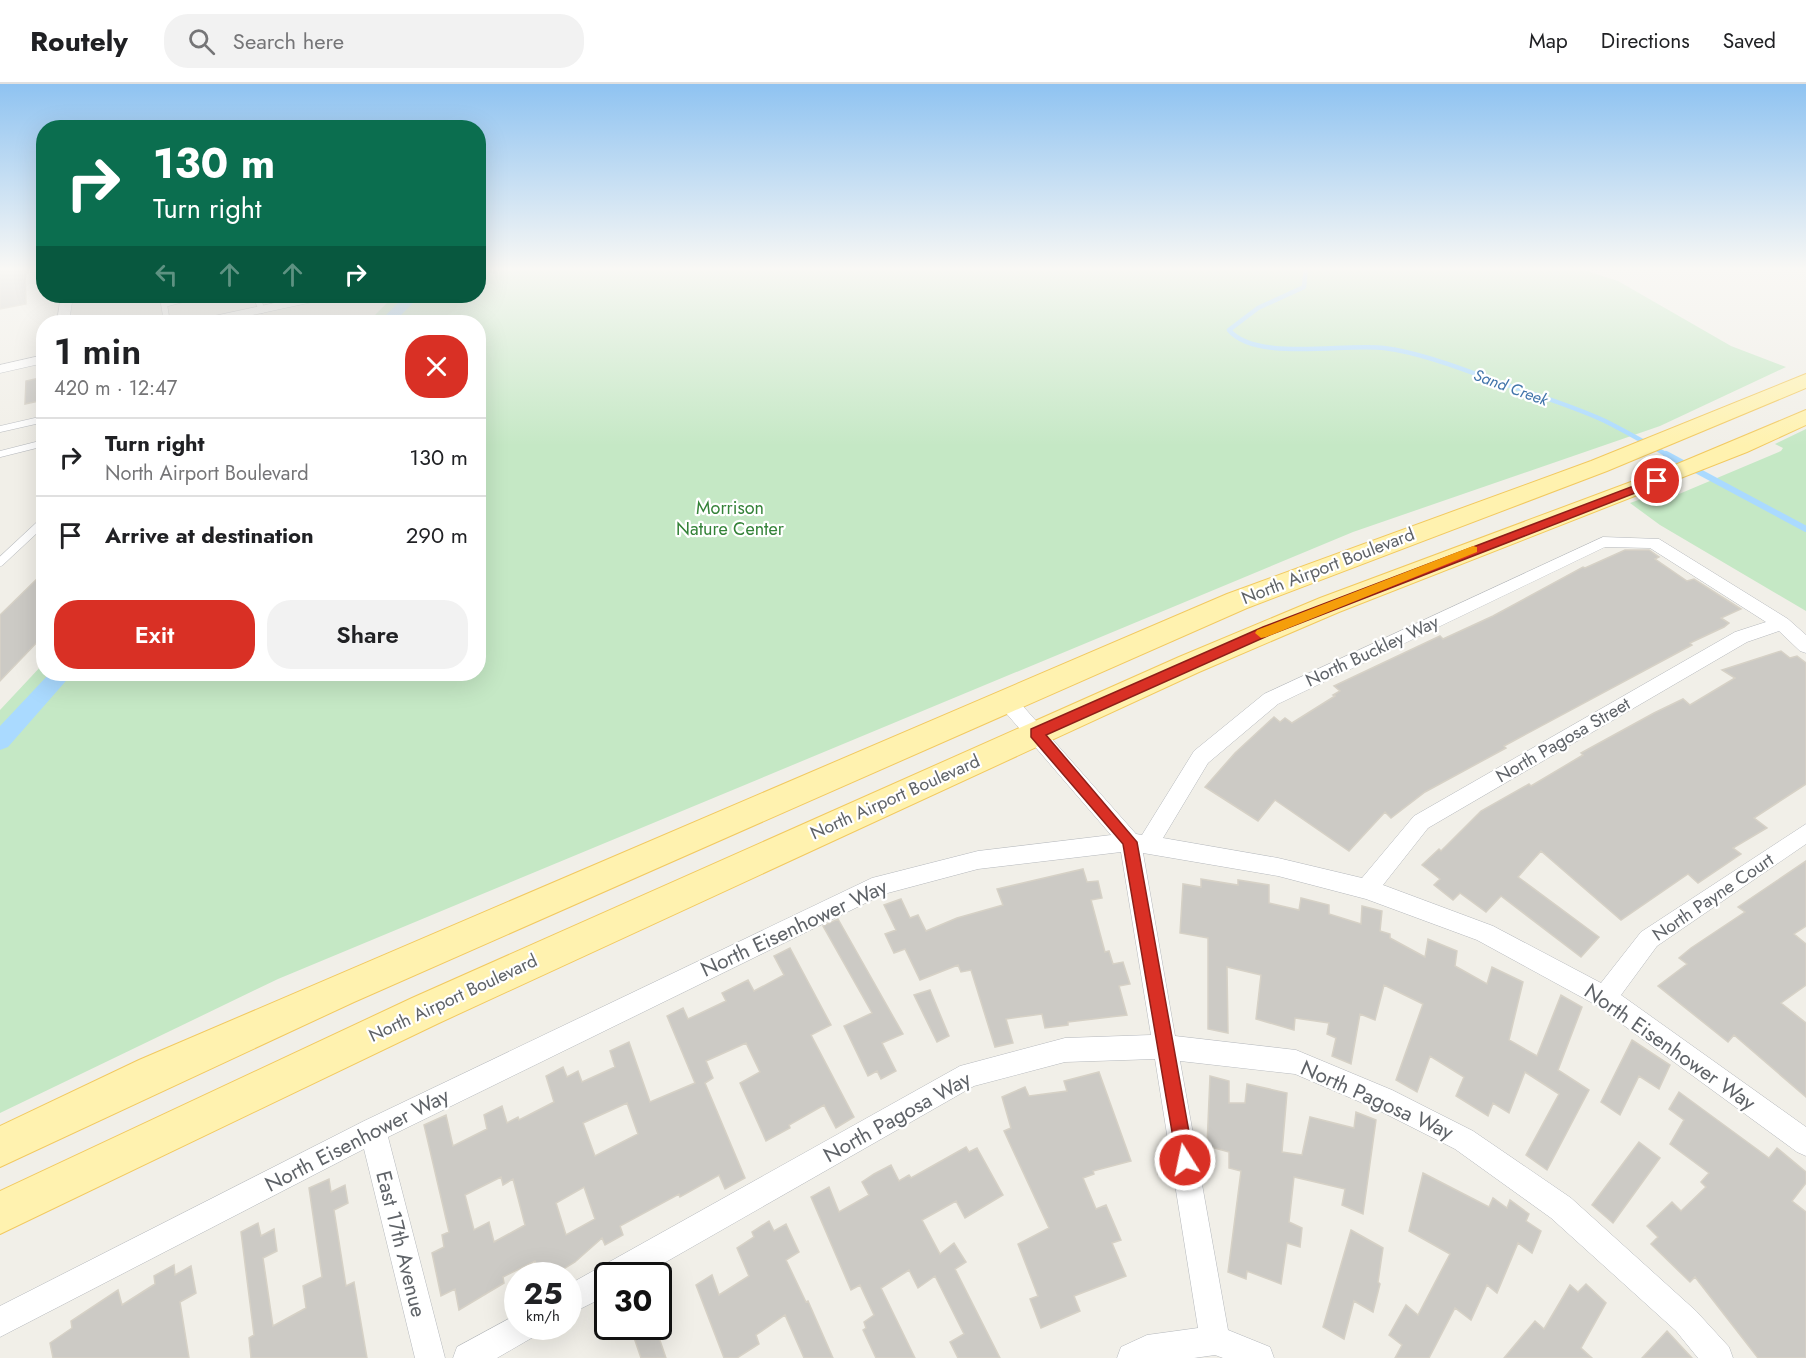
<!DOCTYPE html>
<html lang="en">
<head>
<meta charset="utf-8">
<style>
	:root { --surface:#fff; --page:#f2f2f2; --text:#202124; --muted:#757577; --line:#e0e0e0; --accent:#d93025 }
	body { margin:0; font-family:Jost,sans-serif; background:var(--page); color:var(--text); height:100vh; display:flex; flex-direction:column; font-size:22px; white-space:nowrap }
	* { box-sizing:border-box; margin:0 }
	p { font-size:20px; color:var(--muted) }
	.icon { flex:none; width:33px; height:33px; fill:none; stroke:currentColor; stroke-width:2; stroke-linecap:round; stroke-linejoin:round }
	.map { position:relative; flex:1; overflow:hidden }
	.drawer { position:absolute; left:36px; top:231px; width:450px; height:366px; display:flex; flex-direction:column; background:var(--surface); border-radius:24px; box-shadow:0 6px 24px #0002 }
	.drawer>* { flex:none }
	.banner { position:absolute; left:36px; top:36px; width:450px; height:183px; border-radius:24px; box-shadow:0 6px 24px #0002; background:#0b6e4f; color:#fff; overflow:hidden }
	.speed { position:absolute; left:504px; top:1178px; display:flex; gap:12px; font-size:30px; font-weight:700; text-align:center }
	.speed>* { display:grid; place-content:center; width:78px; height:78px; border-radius:50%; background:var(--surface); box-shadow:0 6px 24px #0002; line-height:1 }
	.speed small { font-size:15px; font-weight:400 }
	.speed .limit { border:3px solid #111; border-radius:9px; background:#fff; color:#111 }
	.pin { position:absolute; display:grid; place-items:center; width:51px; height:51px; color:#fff; margin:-26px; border:3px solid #fff; border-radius:50%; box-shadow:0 2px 6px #0007 }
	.me { position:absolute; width:66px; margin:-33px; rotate:350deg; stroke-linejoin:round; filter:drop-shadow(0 0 4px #0008) }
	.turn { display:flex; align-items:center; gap:21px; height:126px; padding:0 18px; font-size:27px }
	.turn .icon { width:78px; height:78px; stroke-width:2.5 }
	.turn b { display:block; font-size:42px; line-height:51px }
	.lanes { display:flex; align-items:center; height:57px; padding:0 18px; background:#0003; justify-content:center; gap:30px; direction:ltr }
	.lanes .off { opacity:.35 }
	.round { display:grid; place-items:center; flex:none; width:63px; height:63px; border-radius:24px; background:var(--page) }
	.headline { display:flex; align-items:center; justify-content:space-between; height:102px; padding:0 18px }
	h1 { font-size:36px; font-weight:600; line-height:45px }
	.cta { display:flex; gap:12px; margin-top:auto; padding:12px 18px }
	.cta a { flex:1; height:69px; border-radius:24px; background:var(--accent); color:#fff; font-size:24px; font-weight:600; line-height:69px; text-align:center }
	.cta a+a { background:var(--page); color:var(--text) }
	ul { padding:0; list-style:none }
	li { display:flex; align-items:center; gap:18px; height:78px; padding:0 18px; border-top:2px solid var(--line) }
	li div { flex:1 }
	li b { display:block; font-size:22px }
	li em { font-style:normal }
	header { display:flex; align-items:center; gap:36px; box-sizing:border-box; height:84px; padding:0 30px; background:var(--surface); border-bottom:2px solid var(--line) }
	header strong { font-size:28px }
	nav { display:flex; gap:33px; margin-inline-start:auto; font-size:21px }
	.search { width:420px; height:54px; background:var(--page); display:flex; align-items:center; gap:15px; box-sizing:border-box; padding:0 21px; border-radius:24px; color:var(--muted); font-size:22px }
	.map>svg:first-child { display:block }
</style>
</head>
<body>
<header>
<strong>Routely</strong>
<div class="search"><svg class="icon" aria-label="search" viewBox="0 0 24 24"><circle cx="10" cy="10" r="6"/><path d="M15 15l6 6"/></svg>Search here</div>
<nav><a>Map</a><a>Directions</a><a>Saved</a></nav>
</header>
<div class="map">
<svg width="1806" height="1274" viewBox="0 0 1806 1274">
	<rect width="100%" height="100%" fill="#f1efe8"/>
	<!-- green -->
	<path fill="#c5e8c5" d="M479,183H1575L1618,197L1731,262L1786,283L1660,342L1353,448L278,895L0,1029V626L43,580L44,590H478V238H368L394,212H478Z
		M1806,345V527L1660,441L1630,419L1669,405L1679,410L1781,367L1783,364L1775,360Z"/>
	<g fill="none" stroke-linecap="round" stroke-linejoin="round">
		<!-- stream-far1 -->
		<path stroke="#aadaff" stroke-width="4.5" d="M1306,183L1304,203L1258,224L1229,246C1255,278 1345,259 1384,264C1422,269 1462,285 1498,298C1533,310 1571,321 1605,337C1627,348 1648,360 1669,372"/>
		<!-- stream -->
		<path stroke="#aadaff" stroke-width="6" d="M1666,370L1806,445"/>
		<!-- canal -->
		<path fill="#aadaff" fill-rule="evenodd" d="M405,212H420L394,238H379Z
			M49,590H72L8,663L0,666V642Z"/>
	</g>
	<!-- building -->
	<path fill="#cccac5" stroke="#d6d1c6" stroke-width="1.5" fill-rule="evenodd" d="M25,183L26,220L0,225V185Z
		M44,293V316L25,320L26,297Z
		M1625,466H1649L1659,473L1655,475L1687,497L1694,495L1741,525L1721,534L1729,539L1724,543L1690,559L1692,561L1504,662L1506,664L1425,708L1391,734L1385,728L1349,767L1275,716L1258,737L1205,703L1235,669L1274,633L1280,638L1285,634L1292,639L1335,612L1333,611L1340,607L1334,602L1440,552L1443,555L1493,532L1583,483L1585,484Z
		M44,488V551L0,597V531Z
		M1781,567L1790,574L1797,572L1806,579V700L1754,734L1767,744L1733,764L1741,770L1698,799L1688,790L1621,836L1541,767L1518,793L1599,853L1581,873L1501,812L1486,828L1460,809L1453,816L1434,801L1440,795L1422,781L1439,765L1441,767L1481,727L1529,700L1531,702L1583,671L1581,669L1654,629L1683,615L1690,621L1735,594L1722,586Z
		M1806,777V842L1794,850L1806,860V901L1781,919L1806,939V1013L1734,951L1728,958L1658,902L1687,880L1679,874L1691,864L1745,828L1738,823Z
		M1083,785L1087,798L1098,797L1102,814L1091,816L1105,868L1109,867L1113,880L1123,878L1130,900L1119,902L1127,931L1068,938V941L1045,944L1042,930L1006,935L1013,959L995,963L971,886L961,888L958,881L920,896L905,865L894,869L885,850L896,846L884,821L901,815L910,834L918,831L926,847L957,834L1003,821L997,805Z
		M1201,795L1238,801V796L1269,801V819L1299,826L1301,814L1329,821V830L1361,840L1362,822L1382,827L1380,847L1390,850V854L1425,873L1428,855L1457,867L1455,882L1487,900L1492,883L1523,898L1509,956L1537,972L1561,911L1582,923L1558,986L1589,1006L1547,1086L1526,1071L1559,1010L1525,988L1509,1029L1493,1019L1488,1032L1456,1012L1464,993L1430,972L1417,1008L1396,996L1423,920L1384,901L1375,936L1360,930L1351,980L1332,972L1336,954L1327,950L1329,939L1295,934L1294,946L1256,935L1261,891L1227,883L1228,949L1208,945V854L1180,849L1183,800L1201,803Z
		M838,835L903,950L882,959L896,987L881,995L877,987L868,992L844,942L872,929L823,842Z
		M790,864L831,941L811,951L854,1033L836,1044L824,1021L789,1041L790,1044L766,1057L740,999L760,988L746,959L706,977L713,994L705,999L745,1094L725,1105L719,1091L680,1113L679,1110L620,1142L623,1151L605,1161L602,1154L575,1178L560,1187L561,1191H538L535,1177L503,1193L504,1199L459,1226L455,1205L441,1212L432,1169L444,1163L442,1151L449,1148L424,1041L446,1031L453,1062L487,1045L484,1031L502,1022L507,1039L518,1033L519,1036L554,1018L546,992L563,983L567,993L578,987L582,998L615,983L610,967L629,958L650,1018L695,999L667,932L683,924L688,935L726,917L722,909L748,896L754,907L784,891L774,872ZM627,1019L638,1050L595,1072L583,1039ZM501,1093L503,1101L513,1095L525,1141L494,1158L489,1138L474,1146L465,1111ZM584,1103L595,1135L566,1151L556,1119Z
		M930,906L949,952L937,958L914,911Z
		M1632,956L1670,981L1659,1005L1639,992L1620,1031L1601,1018Z
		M1099,988L1131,1077L1093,1087L1094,1090L1083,1094L1096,1125L1106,1121L1121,1156L1112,1159L1126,1192L1074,1212L1080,1227L1041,1244L1030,1215L1038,1212L1018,1160L1049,1144L1004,1047L1011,1044L1002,1013L1025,1003L1029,1012L1067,1007L1064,997Z
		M1210,992L1229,997V1019H1245L1247,1000L1287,1009L1282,1068L1302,1071L1310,1033L1354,1044L1356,1028L1376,1036L1363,1130L1342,1121L1345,1105L1294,1093L1289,1138L1302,1144L1300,1163L1287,1159L1281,1200L1247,1187L1246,1195L1228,1188L1241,1087L1229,1084V1068L1207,1062Z
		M1679,1008L1769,1074L1777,1064L1806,1088V1099L1792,1117L1806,1128V1274H1758L1695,1193L1690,1198L1651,1160L1658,1153L1647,1142L1672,1118L1681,1127L1706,1103L1701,1098L1709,1089L1670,1060L1684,1036L1669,1025Z
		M1639,1058L1660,1074L1613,1139L1592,1121Z
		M966,1063L969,1068L977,1064L1003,1111L965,1134L956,1117L922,1136L940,1170L954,1159L966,1178L955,1185L1000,1274H958L950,1258L964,1250L935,1192L918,1204L909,1186L881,1204L915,1274H876L863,1246L866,1244L864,1238L874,1231L860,1201L851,1206L811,1113L829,1103L839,1128L869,1111L862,1098L874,1090L891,1081L899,1097L909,1091L911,1094Z
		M1423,1089L1489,1123L1493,1114L1507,1124L1510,1116L1529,1130L1526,1137L1541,1147L1532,1169L1518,1159L1497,1209L1487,1201L1471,1236L1455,1224L1429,1274H1395L1402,1261L1389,1251L1406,1221L1418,1231L1450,1170L1409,1147Z
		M329,1095L331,1108L345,1101L348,1119L334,1126L346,1202L354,1198L367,1274H251L249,1254L254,1251L241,1148L258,1139L261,1152L274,1145L277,1167L263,1174L273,1242L306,1224L303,1202L322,1193L309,1104Z
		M769,1137L774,1147L786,1140L799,1168L786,1176L806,1218L808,1217L833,1274H804L785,1231L756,1251L759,1260L737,1274H724L696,1201L712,1191L719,1211L749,1192L737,1164L754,1153L752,1148Z
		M1351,1146L1383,1164L1378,1198L1380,1200L1373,1228L1354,1217L1344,1255L1323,1243Z
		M174,1181L175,1191L191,1182L196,1209L180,1218L189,1274H53L50,1259L72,1244L71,1237L118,1206L122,1221L155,1200L154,1192Z
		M1586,1200L1606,1219L1581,1264L1592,1274H1504L1535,1237L1544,1245L1570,1201L1578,1208Z
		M630,1242H655L666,1274H641Z
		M1667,1247L1692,1274H1642Z"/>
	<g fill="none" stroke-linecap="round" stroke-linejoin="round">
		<!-- lane-far1 casing -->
		<g stroke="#b5b8bc" stroke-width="7">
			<path id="lane-far1" d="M256,212L262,226
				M167,238L164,220L194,212
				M0,345L44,335
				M0,370L44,359"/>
		</g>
		<!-- lane casing -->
		<g stroke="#b5b8bc" stroke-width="9">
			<path id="lane" d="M0,478L44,437"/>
		</g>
		<!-- street casing -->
		<g stroke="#b5b8bc" stroke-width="1">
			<path id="street" d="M61,212H73L69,238H57Z
				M307,212H328L322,216L220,238H199L205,234Z
				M44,271V279L0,289V281Z
				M1603,453L1659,455L1788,535L1806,551V569L1800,567L1779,547L1747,558L1428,744L1383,801L1493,842L1601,899L1641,848L1806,740V760L1657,862L1621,911L1806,1043V1072L1797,1068L1596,921L1477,856L1366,815L1278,792L1143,769L1175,952L1296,966L1392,1006L1473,1047L1571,1114L1696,1227L1729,1263L1733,1274H1698L1676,1247L1551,1134L1455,1065L1374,1024L1295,990L1180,977L1228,1246L1270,1263L1274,1274H1223L1215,1271L1194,1274H1117L1121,1263L1147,1251L1198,1244L1155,975L1065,978L974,1002L643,1191H608V1211L568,1231V1201L960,982L1065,954L1151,951L1121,768L978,785L884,810L388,1053L445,1274H415L364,1065L0,1253V1222L364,1037L872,794L978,767L1111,751L1000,622L997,617L1000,612L1007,610L1014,612L1136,750L1142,751L1194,667L1264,610ZM1605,463L1650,464L1766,538L1735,548L1414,732L1362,794L1278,774L1163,754L1208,679L1278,620Z
				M518,1230V1242H540L535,1252L497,1274H453L457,1263Z"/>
		</g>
		<!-- primary casing -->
		<g stroke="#f2c960" stroke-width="2">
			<path id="primary" d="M1806,290V304L1607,387L1247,524L354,918L0,1083V1042L139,976L1227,510L1591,377Z
				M1806,326V341L1747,368L1339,528L1199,588L439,939L0,1150V1107L412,914L1179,573L1320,514L1663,386Z"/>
		</g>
		<!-- lane-far1 -->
		<use href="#lane-far1" stroke="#fff" stroke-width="6"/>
		<!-- lane -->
		<use href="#lane" stroke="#fff" stroke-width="8"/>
		<!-- street -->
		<use href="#street" fill="#fff" fill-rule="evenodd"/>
		<!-- primary -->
		<use href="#primary" fill="#fff2af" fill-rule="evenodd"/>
	</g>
	<!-- sky -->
	<linearGradient id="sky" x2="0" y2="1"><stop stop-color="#8fc3f1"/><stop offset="0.51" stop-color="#f9f8f5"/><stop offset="1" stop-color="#f9f8f5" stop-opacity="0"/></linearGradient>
	<rect width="1806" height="362" fill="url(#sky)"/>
	<!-- route -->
	<path fill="#d93025" stroke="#8d1f18" stroke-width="1.5" d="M1657,393L1662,397L1661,399L1272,550L1046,651L1137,758L1194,1076L1191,1083L1185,1085L1178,1083L1123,760L1031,653V645L1263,543Z"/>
	<!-- slow -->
	<path fill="#f59e0b" d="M1473,462L1477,463V468L1266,553L1261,554L1255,549L1257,546Z"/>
	<g text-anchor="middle" stroke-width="4.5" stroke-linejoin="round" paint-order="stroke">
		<!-- far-water labels -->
		<g font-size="16" font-style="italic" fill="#4174aa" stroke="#fff">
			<text transform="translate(1511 303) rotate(20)" y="6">Sand Creek</text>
		</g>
		<!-- park labels -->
		<g font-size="18" fill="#348238" stroke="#fff">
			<text x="730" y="430">Morrison<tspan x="730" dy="21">Nature Center</tspan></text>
		</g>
		<!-- street labels -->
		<g font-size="18" fill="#5f6368" stroke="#fff">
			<text transform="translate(1328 482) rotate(-21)" y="6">North Airport Boulevard</text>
			<text transform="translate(1372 567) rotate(-25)" y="6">North Buckley Way</text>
			<text transform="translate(1563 656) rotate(-30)" y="6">North Pagosa Street</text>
			<text transform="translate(895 713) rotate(-24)" y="6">North Airport Boulevard</text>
			<text transform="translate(1713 813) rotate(-34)" y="6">North Payne Court</text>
			<text transform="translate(453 914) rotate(-25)" y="6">North Airport Boulevard</text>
		</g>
		<!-- near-street labels -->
		<g font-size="21" fill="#5f6368" stroke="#fff">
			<text transform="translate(794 844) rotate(-25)" y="7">North Eisenhower Way</text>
			<text transform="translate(1670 963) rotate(35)" y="7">North Eisenhower Way</text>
			<text transform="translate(1377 1016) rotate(24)" y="7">North Pagosa Way</text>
			<text transform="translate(897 1033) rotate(-29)" y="7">North Pagosa Way</text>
			<text transform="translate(357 1056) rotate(-27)" y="7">North Eisenhower Way</text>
			<text transform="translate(401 1160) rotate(76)" y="7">East 17th Avenue</text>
		</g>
	</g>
</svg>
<div class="speed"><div>25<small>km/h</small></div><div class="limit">30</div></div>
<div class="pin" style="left:1657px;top:397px;background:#d93025"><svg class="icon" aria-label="arrive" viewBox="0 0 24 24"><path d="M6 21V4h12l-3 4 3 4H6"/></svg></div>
<svg class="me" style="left:1185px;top:1076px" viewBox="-20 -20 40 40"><circle r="17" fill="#d93025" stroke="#fff" stroke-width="3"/><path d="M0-11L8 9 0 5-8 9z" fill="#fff"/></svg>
<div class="banner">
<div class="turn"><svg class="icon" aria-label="right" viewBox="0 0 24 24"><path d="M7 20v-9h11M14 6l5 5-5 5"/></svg><div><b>130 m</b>Turn right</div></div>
<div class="lanes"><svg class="icon off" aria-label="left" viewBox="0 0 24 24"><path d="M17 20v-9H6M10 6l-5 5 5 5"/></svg><svg class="icon off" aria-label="ahead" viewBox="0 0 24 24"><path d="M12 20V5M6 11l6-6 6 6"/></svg><svg class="icon off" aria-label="ahead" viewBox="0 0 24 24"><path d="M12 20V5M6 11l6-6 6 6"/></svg><svg class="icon" aria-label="right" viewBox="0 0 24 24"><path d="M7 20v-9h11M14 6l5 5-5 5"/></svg></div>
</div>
<section class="drawer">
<div class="headline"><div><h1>1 min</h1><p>420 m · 12:47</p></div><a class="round" style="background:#d93025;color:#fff"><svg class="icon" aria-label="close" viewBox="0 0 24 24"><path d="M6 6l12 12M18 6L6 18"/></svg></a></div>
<ul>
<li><svg class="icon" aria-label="right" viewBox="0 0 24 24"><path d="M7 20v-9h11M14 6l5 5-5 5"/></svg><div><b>Turn right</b><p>North Airport Boulevard</p></div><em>130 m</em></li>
<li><svg class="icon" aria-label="arrive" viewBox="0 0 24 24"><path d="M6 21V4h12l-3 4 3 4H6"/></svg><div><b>Arrive at destination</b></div><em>290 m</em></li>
</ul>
<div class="cta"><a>Exit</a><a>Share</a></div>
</section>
</div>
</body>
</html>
